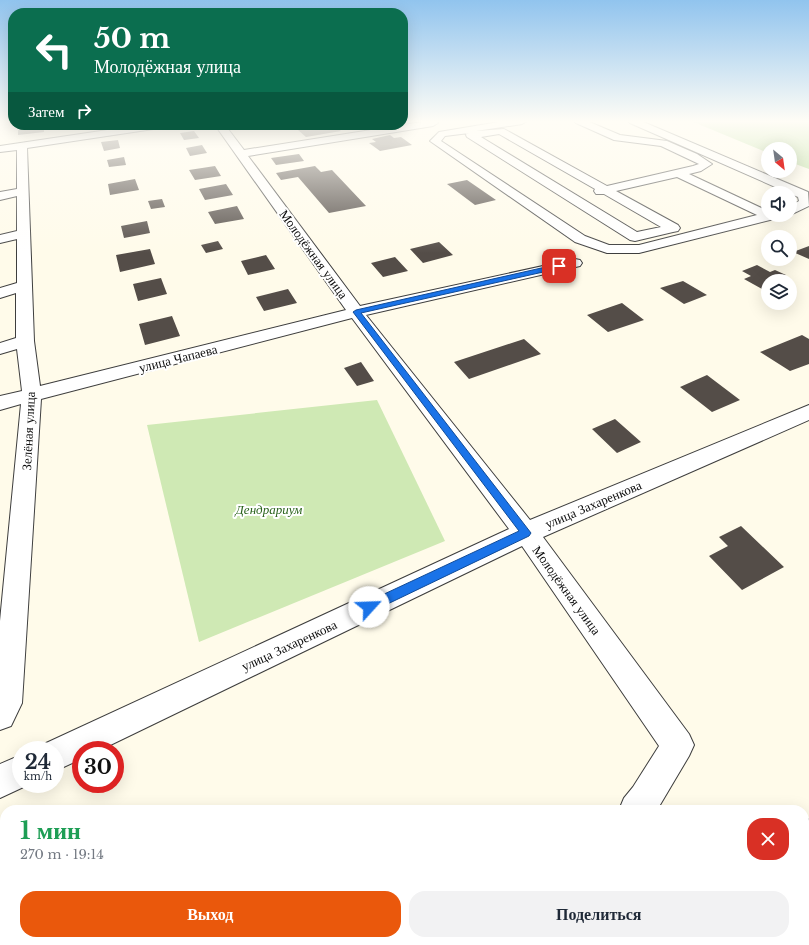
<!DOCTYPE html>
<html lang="ru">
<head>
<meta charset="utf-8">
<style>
	:root { --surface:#fff; --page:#f2f2f3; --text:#1f2937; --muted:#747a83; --accent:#ea580c }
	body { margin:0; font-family:"Libre Baskerville",serif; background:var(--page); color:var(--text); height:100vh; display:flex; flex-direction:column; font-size:15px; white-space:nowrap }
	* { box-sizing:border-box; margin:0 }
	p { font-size:13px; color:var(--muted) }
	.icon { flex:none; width:22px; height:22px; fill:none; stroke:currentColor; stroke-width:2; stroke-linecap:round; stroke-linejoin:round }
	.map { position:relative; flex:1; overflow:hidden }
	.details { position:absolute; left:0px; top:805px; width:809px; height:140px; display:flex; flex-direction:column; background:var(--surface); border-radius:16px 16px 0 0; box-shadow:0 4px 16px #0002 }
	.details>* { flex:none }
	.guide { position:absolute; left:8px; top:8px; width:400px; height:122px; border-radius:16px; box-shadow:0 4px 16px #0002; background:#0b6e4f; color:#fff; overflow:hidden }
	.needle { width:26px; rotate:151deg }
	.tools { position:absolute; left:761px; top:142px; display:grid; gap:8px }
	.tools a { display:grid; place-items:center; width:36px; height:36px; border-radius:50%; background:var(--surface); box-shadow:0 4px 16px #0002; font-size:20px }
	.speed { position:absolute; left:12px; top:741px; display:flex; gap:8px; font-size:20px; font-weight:700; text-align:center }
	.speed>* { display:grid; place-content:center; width:52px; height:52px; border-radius:50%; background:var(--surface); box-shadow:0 4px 16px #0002; line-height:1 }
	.speed small { font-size:10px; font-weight:400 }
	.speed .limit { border:6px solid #d22; background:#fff; color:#111 }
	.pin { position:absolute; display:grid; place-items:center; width:34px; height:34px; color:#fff; margin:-17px; border-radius:8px; box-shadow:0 2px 6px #0006 }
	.me { position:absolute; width:44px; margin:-22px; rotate:65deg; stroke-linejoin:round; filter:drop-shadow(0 0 3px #0008) }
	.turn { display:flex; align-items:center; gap:14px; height:84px; padding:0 20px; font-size:18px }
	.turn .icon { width:52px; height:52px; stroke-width:2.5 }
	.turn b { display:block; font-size:28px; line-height:34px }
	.then { display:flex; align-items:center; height:38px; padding:0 20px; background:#0003; gap:8px; font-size:15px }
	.round { display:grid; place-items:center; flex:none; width:42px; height:42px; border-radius:16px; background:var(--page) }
	.head { display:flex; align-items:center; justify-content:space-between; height:68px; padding:0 20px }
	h1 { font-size:24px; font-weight:800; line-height:30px; color:#1e9e55 }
	.primary-button { display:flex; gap:8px; margin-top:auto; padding:8px 20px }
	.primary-button a { flex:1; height:46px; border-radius:16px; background:var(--accent); color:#fff; font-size:16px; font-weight:800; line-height:46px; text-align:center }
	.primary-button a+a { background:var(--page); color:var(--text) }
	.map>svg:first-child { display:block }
</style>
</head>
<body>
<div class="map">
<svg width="809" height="945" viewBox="0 0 809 945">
	<rect width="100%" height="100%" fill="#fffbea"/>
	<!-- green -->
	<path fill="#cfe9b4" d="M377,400L445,541L199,642L147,425Z"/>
	<!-- forest -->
	<path fill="#b2da93" d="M691,121H809V169L790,162V149H768V153Z"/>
	<!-- building -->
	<path fill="#544d48" d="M54,125H71L72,127L55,129Z
		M329,125H333L341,131L306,137L298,130Z
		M44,126V132L18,135V130Z
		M194,131L199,138L184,140L180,133Z
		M390,135L394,138L401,137L412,145L380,151L369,143L376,142L372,139Z
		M118,140L120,148L104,151L101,142Z
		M202,145L207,153L190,156L186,148Z
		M299,154L304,161L276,165L271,158Z
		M124,157L126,165L109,167L107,160Z
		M215,166L221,176L195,180L189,170Z
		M315,166L321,172L332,170L366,206L329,213L298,177L281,180L276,173Z
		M135,179L139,190L110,195L108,184Z
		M467,180L496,200L475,205L447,184Z
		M226,184L233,195L205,200L199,189Z
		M162,199L165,207L151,209L148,201Z
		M237,206L244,219L215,224L208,212Z
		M147,221L150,233L124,238L121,226Z
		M218,241L223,249L206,253L201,245Z
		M439,242L453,255L423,263L410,249Z
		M809,246V259L793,252Z
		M150,249L155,264L120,272L116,255Z
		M266,255L275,269L248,275L241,261Z
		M395,257L408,271L383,277L371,263Z
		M757,265L770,272L775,270L786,275L779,278L786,281H768V287L762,289L744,279L751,276L742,271Z
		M161,278L167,294L138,301L133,284Z
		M683,281L707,295L684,304L660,288Z
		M288,289L297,303L264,311L256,297Z
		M622,303L644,320L608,332L587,315Z
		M172,316L180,336L145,345L139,324Z
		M802,335L809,339V364L790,371L760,352Z
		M524,339L541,354L469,379L454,362Z
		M361,362L374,381L357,386L344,368Z
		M707,375L740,400L712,412L680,387Z
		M615,419L641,442L617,453L592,429Z
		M741,526L784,567L742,590L709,556L728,546L719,537Z
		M809,818V841L804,835V822Z
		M93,940H186L187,945H94Z
		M303,940H406L399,945H305Z
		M684,940H718L722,945H679Z"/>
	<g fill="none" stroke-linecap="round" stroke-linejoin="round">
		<!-- minor casing -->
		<g stroke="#3e3e3e" stroke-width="2">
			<path id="minor" d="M428,121H436L438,123L433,126L248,156L360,306L575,259L580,260L582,263L580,266L366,315L530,520L809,405V420L543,537L689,734L694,745L689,756L657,810H619L624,798L633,787L659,746L522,546L100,750H81V759L55,771V750H41L44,744L509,529L352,318L41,399L22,703L11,726L0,730V621L21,404L0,410V396L22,391L17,349L0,354V343L16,338V293L0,298V288L17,283V239L0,243V235L17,231V196L0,200V192L17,189V150L0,152V146L141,125H165L160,128L27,148L34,341L40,386L346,310L215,125H225L244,150Z
				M505,121H527L522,124L476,131L504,129L607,186L693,166L699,164L661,146L614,140L576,123L574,121H587L620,135L667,141L697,154L712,164L701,171L689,174L768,211V215H779L778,218L639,253H607L575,242L430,141L439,132ZM467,133L466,135L467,137L630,240L635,241L673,232L678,231L680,228L678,225L616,191L677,177L757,215L639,245H609L585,236L441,141L445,136L469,133ZM499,134L595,189L594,191L596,194H604L661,227L637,232L481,137Z
				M628,121H641L808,192L809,206L790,215V206L799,201L798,197L630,123Z
				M21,755V784H30L0,798V764Z
				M579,940H617L616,945H578Z"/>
		</g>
		<!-- minor -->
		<use href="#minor" fill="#fff" fill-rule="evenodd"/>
	</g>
	<!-- sky -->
	<linearGradient id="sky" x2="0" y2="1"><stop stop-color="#91c4ee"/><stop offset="0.48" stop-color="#fffdf6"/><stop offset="1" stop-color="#fffdf6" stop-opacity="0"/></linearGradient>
	<rect width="809" height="253" fill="url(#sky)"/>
	<!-- route -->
	<path fill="#1a73e8" stroke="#114b97" d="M559,264L561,265V268L361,313L531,533L529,536L373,611L369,612L365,611L363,607L365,603L519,531L353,312L356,310Z"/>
	<g text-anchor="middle" stroke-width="4" stroke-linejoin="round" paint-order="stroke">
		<!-- street labels -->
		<g font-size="13" fill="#0b0b0b" stroke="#fff">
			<text transform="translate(314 254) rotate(54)" y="5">Молодёжная улица</text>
			<text transform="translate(178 358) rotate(-14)" y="5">улица Чапаева</text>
			<text transform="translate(28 431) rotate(-87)" y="5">Зелёная улица</text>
			<text transform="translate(593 504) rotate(-23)" y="5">улица Захаренкова</text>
			<text transform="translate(567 590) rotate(54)" y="5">Молодёжная улица</text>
			<text transform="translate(289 645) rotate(-25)" y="5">улица Захаренкова</text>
		</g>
		<!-- park labels -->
		<g font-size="13" font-style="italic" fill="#2a631c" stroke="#fff">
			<text x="269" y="514">Дендрариум</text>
		</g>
	</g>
</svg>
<div class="tools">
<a><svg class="needle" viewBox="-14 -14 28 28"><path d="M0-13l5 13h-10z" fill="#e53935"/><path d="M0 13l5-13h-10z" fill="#747a83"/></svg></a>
<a><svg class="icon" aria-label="sound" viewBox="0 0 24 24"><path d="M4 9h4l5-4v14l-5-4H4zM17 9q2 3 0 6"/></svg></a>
<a><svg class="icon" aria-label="search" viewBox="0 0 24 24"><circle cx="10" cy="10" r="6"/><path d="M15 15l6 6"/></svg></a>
<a><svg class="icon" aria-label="layers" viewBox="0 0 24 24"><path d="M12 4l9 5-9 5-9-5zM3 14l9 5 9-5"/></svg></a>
</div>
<div class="speed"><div>24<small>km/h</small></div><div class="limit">30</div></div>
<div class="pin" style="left:559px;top:266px;background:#d93025"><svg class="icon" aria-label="arrive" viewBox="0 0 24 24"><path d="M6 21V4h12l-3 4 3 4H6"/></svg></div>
<svg class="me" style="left:369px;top:607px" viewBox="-20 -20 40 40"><circle r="19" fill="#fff"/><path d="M0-13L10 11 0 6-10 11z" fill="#1a73e8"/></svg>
<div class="guide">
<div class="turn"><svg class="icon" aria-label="left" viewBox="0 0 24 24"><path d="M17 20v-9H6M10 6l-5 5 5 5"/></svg><div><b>50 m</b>Молодёжная улица</div></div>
<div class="then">Затем<svg class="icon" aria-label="right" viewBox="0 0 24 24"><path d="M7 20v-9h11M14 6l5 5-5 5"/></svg></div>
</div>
<section class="details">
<div class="head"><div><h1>1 мин</h1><p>270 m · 19:14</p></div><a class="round" style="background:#d93025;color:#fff"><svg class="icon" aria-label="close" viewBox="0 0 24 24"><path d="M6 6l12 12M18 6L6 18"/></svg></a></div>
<div class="primary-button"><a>Выход</a><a>Поделиться</a></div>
</section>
</div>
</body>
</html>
